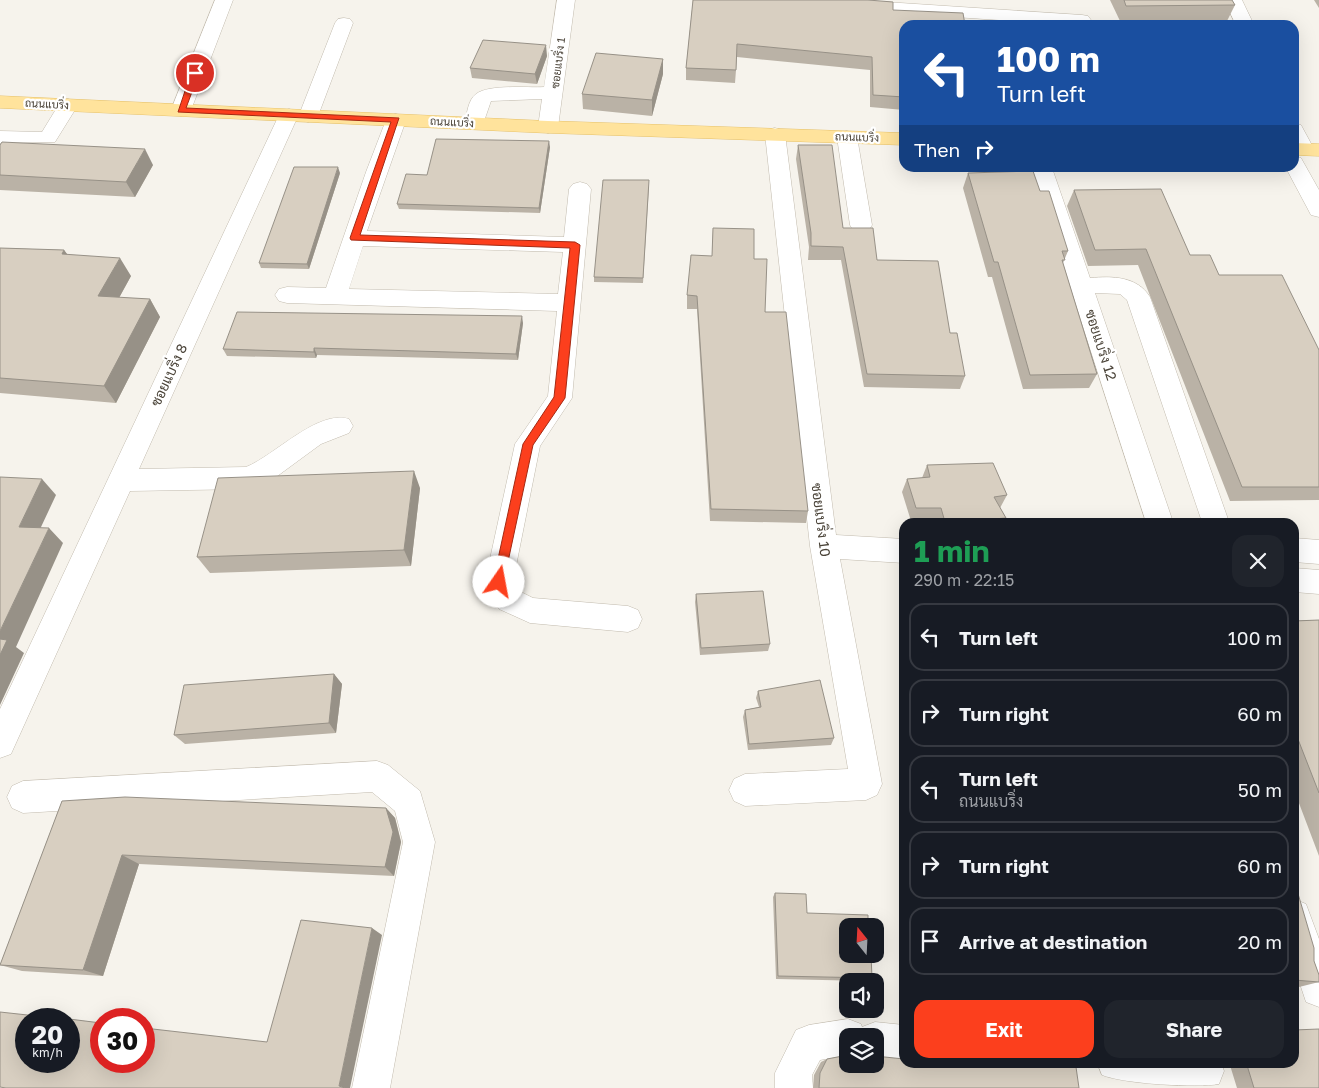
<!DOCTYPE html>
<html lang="en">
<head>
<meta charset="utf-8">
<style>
	:root { --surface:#171b24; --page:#20242c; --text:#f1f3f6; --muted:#9ea1a6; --line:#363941; --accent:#fc3f1d }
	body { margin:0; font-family:"Golos Text",Sarabun,sans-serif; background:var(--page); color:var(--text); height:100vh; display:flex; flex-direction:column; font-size:19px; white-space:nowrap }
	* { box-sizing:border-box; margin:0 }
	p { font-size:16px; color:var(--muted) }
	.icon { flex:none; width:28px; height:28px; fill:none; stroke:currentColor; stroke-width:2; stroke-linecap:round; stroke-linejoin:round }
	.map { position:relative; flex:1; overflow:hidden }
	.sheet { position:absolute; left:899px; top:518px; width:400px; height:550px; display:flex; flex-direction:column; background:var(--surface); border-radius:15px; box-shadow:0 5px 20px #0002 }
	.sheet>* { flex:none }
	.top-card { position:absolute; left:899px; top:20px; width:400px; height:152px; border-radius:15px; box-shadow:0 5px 20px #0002; background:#1a4fa0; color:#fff; overflow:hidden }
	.needle { width:32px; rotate:342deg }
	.tools { position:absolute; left:839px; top:918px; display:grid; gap:10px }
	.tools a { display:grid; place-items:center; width:45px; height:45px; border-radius:10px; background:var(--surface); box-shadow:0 5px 20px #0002; font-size:25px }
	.speed { position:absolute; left:15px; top:1008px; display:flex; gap:10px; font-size:25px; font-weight:700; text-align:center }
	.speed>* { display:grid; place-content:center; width:65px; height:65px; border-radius:50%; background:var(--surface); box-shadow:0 5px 20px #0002; line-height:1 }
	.speed small { font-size:12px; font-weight:400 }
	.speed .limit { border:8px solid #d22; background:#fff; color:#111 }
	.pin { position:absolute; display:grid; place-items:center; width:42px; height:42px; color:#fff; margin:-21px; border:2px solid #fff; border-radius:50%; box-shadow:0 1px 5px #0007 }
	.me { position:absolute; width:55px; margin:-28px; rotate:12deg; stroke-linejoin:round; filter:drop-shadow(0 0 4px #0008) }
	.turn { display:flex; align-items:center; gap:18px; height:105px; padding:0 15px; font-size:22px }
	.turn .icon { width:65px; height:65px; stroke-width:2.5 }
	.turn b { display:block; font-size:35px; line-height:42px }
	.then { display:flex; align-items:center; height:48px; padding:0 15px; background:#0003; gap:10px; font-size:19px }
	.round { display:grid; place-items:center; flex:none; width:52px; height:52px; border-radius:15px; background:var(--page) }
	.headline { display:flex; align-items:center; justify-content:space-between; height:85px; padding:0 15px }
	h1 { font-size:30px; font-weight:700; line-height:38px; color:#1e9e55 }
	.button { display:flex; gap:10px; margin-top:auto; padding:10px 15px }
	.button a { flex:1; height:58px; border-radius:15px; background:var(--accent); color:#fff; font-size:20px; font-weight:700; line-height:58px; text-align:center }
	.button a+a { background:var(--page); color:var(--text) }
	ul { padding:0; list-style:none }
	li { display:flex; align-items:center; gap:15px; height:68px; margin:0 10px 8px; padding:0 5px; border:2px solid var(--line); border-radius:15px }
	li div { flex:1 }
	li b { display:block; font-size:19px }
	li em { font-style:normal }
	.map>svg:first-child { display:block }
</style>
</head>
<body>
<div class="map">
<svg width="1319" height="1088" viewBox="0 0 1319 1088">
	<rect width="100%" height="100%" fill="#f6f3ec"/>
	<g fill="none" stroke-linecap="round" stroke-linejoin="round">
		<!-- minor casing -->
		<g stroke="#c2bbae" stroke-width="1">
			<path id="minor" d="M215,0H233L191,110L188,114L181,116L174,114L171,110Z
				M557,0H575L558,127L555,131L548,133L541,131L538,127L542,99L491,101L482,127L475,129L468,127L465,123C467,113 468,100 476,94C489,84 528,88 544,87Z
				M855,0L1082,15L1088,16L1091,20L1088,24L1075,25L864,11L858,10Z
				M1224,0H1242L1254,25H1236Z
				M344,18L350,19L353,23L318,116L315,120L308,122L301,120L298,116L139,469L246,467C274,456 318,409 349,419L353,426L349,433L321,444L276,477L247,489L130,491L11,754L0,758V709L279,115L282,111L289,109L296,111L299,115L335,23L338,19Z
				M68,99L75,101L78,105L55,142L0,143V131L42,132L61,101Z
				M396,114L403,116L406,120L367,231L564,237L569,189L573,184L580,182L587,184L591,189L572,398L540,446L513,581L519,591L533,598L628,606L638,610L642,619L638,628L628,632L530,623L499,609L485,582L515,444L548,396L557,311L287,303L279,301L275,295L279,289L287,287L326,288L366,172L386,120L389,116ZM363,246L563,252L558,294L349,289Z
				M1294,123L1301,125L1314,149L1311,154L1304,155L1297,154L1294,149Z
				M775,128L782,130L785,134L836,535L904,539V563L840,559L882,784L877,795L866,800L745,806L734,801L729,790L734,779L745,774L848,769L810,546L765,134L768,130Z
				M847,131L854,133L857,137L872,225L869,230L861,232L853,230L850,225L837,137L840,133Z
				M1294,156L1301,158L1319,190V217L1311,215L1286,168H1294Z
				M1032,168H1052L1090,278C1112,276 1137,276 1150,297L1229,522H1202L1127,300L1120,294L1095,293L1173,522H1146Z
				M1294,538L1319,540V564L1294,562Z
				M1294,568L1319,570V594L1294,592Z
				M377,761L388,765L420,791L435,842L390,1088H352L403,842L395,811L372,792L23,813L12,808L7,797L12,786L23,781Z
				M1294,899L1306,904L1319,939V1007L1306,1002L1294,966Z
				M848,1019L861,1024L862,1027L875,1022L904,1025V1061L875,1058V1036H848V1055L820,1060L812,1075L813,1088H775V1073L796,1030L809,1025Z
				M1097,1062H1221L1224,1071L1219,1084C1198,1088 1124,1084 1102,1075Z"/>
		</g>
		<!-- major casing -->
		<g stroke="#e6c16a" stroke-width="1">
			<path id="major" d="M0,96L548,121L904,133V145L548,133L0,108Z
				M1294,143L1319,144V156L1294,155Z"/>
		</g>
		<!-- minor -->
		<use href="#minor" fill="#fff" fill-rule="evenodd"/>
		<!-- major -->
		<use href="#major" fill="#ffe39c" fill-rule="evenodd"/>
	</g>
	<!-- wall -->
	<path fill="#bab2a6" d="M693,0L893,10L904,25V110L870,107V70L737,57L735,83L686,80V68Z
		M1110,0H1232L1235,5L1227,21H1120Z
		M1314,0H1319V8Z
		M547,56L537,84L472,78L470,68Z
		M663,59V74L652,116L583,109L582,94Z
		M0,145L153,165L135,197L0,190Z
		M798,145L843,228L877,260L950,333L965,376L960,389L864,387L841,260H808L809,247L796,159Z
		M550,147L540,213L399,209L397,204L427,175Z
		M340,173L309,269L261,268L259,263Z
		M968,173L1040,191L1068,251L1063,263L1097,374L1089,388L1023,389L992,277H988L963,188Z
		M649,186L643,283L594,282V277Z
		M1074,190L1190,255L1219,275L1319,350V500L1230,501L1138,265L1088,266L1067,206Z
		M713,228L754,259L808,511L806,523L710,521L697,309H687V295L712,256Z
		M0,248L64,250L68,255L131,276L119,298L150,299L160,317L116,403L0,393Z
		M523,323L518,360L317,355L316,358L227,356L223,349Z
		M927,465L1007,495L1000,508L1006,518L1004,522H936L935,521H911L902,492L907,479L922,478Z
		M420,488L411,566L210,573L197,557Z
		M696,594L770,644L768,651L700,655L695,602Z
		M1319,620V856L1294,790V621Z
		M334,674L342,684L336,733L185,744L174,735Z
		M758,691L834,738L831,745L748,750L743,717L745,710L759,707L756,698Z
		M62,801L386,808L395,818L401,842L394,876L139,864L103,976L22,971L0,965Z
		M1294,880L1314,961L1319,975V982L1299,987H1294Z
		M775,893L807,913L872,978L869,981L776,979L773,897Z
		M827,1059L1079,1088H813L814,1075L821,1062Z
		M1229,1062H1294L1319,1088H1237Z"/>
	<!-- shaded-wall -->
	<path fill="#979187" d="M546,45L547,56L537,84L535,74Z
		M663,59V74L652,116V100Z
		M549,141L550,147L540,213L539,208Z
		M145,149L153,165L135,197L126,182Z
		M338,167L340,173L309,269L307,264Z
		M64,250L76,267L62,254Z
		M120,258L131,276L110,314L98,296Z
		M150,299L160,317L116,403L104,386Z
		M522,316L523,323L518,360L516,354Z
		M314,348L317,355L316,358L314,352Z
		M414,471L420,488L411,566L404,550Z
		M42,479L56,495L34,542L19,527Z
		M49,528L63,543L16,647L24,653L0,705V631Z
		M334,674L342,684L336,733L329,723Z
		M386,808L395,818L401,842L394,876L385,867Z
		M122,855L139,864L103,976L83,970Z
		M372,928L382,935L350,1088H351H345L339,1086Z"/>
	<!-- building -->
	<path fill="#d8cfc1" stroke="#979187" d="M693,0H868L893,2V10L963,13L965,25H904V97L873,95L872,57L737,44L736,70L686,68Z
		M1124,0H1232L1235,5L1126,6Z
		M1017,21L1071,23L1072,25H1018Z
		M483,40L546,45L535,74L470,68Z
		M596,53L663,59L652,100L582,94Z
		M436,139L549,141L539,208L397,204L406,174L427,175Z
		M2,142L145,149L126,182L0,175V145Z
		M798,145H832L843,228H873L877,260L938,261L950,333H957L965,376L867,374L843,247L811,246V233Z
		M294,167H338L307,264L259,263Z
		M1033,171L1040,191H1049L1068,251H1062L1065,260H1062L1097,374L1030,375L998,262H994L968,173Z
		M603,180H649L643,278L594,277Z
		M1161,189L1190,255H1210L1219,275H1282L1319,350V487H1242L1146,249L1095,250L1074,190Z
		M713,228L754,229V259H767L765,312H786L808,511L711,509L697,296L687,295L691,255L712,256Z
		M0,248L64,250L62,254L120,258L98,296L150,299L104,386L0,378Z
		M237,312L522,316L516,354L314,348V352L223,349Z
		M993,463L1007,495L994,497L1006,518L955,522H945L941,508H916L907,479L930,477L927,465Z
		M414,471L404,550L197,557L218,478Z
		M0,477L42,479L19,527L49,528L0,631Z
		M763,591L770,644L701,648L696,594Z
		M1319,620V793L1294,729V621Z
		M0,639L7,640L0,655Z
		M334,674L329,723L174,735L184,685Z
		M820,680L834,738L749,744L745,710L761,707L758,691Z
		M125,797L386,808L393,832L385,867L122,855L83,970L0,965L62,801Z
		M1294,880L1314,948V961L1319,975V982L1294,980Z
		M775,893L806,894L807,913L868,915V926H848V954H871L872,978L778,976Z
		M301,920L372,928L339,1086L345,1088H6L0,1087V1012L64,1019H26V1061H69V1019L101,1023V1061H144V1028L267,1042Z
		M1319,1029V1088H1254L1246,1062H1294V1030Z
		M848,1055V1064H875V1056L904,1059V1062H1002L1076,1067L1079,1088H819L820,1073L827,1059Z"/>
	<!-- route -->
	<path fill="#fc3f1d" stroke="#a42913" d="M195,71L199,73L186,108L399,118L360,235L575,242L580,245L565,398L533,445L503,585H495L493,582L523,444L554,397L570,248L351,240L350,238L391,122L178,112L191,73Z"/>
	<g text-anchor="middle" stroke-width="4.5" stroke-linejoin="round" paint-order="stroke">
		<!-- far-street labels -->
		<g font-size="11" fill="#4b4439" stroke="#fff">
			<text transform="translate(558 63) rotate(-83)" y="4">ซอยแบริ่ง 1</text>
			<text transform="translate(47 104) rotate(3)" y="4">ถนนแบริ่ง</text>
			<text transform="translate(452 122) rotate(3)" y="4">ถนนแบริ่ง</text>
			<text transform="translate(857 137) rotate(2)" y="4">ถนนแบริ่ง</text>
		</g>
		<!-- street labels -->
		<g font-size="14" fill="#4b4439" stroke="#fff">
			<text transform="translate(1101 345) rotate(72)" y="5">ซอยแบริ่ง 12</text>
			<text transform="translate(169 375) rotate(-65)" y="5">ซอยแบริ่ง 8</text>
			<text transform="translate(821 520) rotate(83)" y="5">ซอยแบริ่ง 10</text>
		</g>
	</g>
</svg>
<div class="tools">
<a><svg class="needle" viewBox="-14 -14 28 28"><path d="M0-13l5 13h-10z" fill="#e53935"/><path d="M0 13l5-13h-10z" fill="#9ea1a6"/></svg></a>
<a><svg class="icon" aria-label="sound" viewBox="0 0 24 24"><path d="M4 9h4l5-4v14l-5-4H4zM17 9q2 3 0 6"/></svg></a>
<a><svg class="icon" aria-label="layers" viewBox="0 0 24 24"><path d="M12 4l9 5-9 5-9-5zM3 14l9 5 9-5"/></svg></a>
</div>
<div class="speed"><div>20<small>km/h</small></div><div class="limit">30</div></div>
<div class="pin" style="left:195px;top:73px;background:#d93025"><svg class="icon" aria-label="arrive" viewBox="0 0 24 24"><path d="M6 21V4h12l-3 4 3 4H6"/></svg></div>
<svg class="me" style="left:499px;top:582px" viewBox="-20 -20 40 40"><circle r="19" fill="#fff"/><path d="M0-13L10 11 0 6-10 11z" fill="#fc3f1d"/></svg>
<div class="top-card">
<div class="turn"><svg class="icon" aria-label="left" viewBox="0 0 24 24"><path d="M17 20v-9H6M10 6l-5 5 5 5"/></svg><div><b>100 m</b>Turn left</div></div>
<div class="then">Then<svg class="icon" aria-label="right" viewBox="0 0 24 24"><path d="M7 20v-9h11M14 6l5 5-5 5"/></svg></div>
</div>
<section class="sheet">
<div class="headline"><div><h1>1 min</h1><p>290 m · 22:15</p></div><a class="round"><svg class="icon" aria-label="close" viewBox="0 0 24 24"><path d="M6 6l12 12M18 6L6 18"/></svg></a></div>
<ul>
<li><svg class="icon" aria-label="left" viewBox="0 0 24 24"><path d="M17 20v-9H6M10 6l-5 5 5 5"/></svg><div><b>Turn left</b></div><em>100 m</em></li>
<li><svg class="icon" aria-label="right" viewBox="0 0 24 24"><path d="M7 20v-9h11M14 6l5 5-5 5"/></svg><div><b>Turn right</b></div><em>60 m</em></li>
<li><svg class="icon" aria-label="left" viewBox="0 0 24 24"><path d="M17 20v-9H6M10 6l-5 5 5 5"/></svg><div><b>Turn left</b><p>ถนนแบริ่ง</p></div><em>50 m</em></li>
<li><svg class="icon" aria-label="right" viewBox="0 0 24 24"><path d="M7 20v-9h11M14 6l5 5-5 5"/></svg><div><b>Turn right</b></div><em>60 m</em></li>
<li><svg class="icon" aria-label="arrive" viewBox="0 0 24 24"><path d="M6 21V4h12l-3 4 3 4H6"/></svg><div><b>Arrive at destination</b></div><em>20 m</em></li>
</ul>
<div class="button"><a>Exit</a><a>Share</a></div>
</section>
</div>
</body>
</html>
